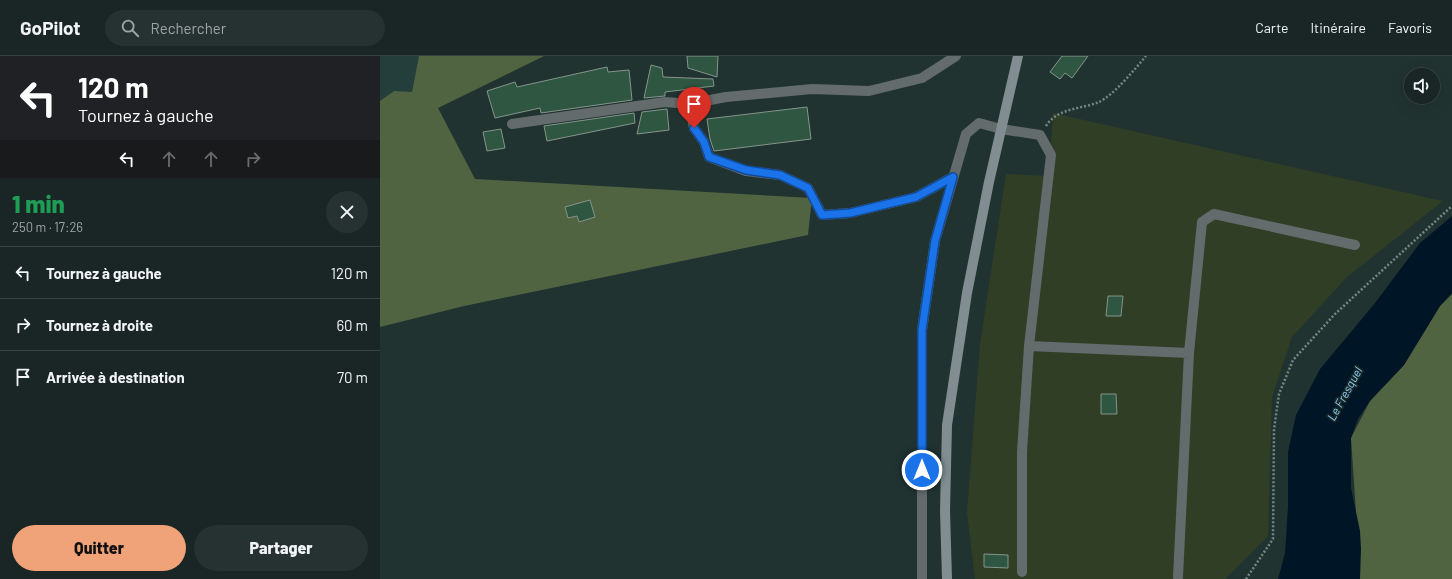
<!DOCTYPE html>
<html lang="fr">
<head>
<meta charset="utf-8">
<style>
	:root { --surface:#192625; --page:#263232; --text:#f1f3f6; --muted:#9fa5a7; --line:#374342; --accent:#f0a279 }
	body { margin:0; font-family:Barlow,sans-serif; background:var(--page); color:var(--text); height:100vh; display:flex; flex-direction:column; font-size:15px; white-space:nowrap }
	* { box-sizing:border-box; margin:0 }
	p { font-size:13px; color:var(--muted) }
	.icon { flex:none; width:22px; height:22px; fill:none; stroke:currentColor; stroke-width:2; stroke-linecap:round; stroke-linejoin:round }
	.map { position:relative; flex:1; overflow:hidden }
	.side { display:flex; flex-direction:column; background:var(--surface); width:380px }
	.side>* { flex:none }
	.hud { background:#202124; color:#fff; overflow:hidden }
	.buttons { position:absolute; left:1024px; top:12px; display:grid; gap:8px }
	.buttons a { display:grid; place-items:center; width:36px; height:36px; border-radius:50%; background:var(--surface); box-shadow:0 4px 16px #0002,0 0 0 1px var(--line); font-size:20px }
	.pin { position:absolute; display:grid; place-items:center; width:34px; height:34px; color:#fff; margin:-41px -17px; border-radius:50% 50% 50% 0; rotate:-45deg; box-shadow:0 0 4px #0007 }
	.pin .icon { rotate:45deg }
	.me { position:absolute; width:44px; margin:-22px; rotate:0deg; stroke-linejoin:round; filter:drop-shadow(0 0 3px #0008) }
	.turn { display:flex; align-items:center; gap:14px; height:84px; padding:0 12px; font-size:18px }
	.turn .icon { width:52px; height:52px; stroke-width:2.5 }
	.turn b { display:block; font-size:28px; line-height:34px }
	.lanes { display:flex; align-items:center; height:38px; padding:0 12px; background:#0003; justify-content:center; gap:20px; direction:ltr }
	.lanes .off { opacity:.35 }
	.round { display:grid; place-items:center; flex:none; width:42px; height:42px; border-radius:21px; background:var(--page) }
	.overview { display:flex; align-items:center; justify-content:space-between; height:68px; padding:0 12px }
	h1 { font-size:24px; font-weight:800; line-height:30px; color:#1e9e55 }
	.button { display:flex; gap:8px; margin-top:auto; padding:8px 12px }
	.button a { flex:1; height:46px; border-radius:24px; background:var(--accent); color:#111; font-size:16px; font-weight:800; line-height:46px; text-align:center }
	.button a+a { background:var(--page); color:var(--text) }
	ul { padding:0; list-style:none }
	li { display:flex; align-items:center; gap:12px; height:52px; padding:0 12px; border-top:1px solid var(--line) }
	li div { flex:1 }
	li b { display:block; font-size:15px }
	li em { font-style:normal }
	header { display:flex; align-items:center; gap:24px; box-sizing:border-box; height:56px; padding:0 20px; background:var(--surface); border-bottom:1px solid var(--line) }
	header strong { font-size:19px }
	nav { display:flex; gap:22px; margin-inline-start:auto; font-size:14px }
	.search { width:280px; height:36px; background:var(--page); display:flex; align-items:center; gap:10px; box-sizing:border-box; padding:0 14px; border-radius:22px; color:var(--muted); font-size:15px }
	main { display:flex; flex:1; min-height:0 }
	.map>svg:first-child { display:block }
</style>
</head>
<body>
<header>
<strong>GoPilot</strong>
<div class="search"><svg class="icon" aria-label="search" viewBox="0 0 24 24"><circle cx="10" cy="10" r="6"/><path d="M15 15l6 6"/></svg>Rechercher</div>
<nav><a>Carte</a><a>Itinéraire</a><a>Favoris</a></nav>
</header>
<main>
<section class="side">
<div class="hud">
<div class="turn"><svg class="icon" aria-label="left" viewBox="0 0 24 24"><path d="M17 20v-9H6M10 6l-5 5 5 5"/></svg><div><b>120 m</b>Tournez à gauche</div></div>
<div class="lanes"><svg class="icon" aria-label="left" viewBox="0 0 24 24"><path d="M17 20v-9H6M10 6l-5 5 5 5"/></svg><svg class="icon off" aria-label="ahead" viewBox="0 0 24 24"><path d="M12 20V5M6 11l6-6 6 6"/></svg><svg class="icon off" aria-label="ahead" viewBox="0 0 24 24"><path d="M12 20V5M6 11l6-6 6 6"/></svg><svg class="icon off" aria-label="right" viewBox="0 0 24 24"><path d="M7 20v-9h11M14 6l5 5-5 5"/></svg></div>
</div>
<div class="overview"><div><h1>1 min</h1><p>250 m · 17:26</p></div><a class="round"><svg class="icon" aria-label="close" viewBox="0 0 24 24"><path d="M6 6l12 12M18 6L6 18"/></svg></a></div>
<ul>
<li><svg class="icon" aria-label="left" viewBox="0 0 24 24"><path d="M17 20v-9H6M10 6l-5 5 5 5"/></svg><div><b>Tournez à gauche</b></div><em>120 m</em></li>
<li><svg class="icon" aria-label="right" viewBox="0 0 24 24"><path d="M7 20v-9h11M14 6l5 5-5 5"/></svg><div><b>Tournez à droite</b></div><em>60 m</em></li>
<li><svg class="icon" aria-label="arrive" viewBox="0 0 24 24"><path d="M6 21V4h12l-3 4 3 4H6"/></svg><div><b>Arrivée à destination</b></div><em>70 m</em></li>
</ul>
<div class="button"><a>Quitter</a><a>Partager</a></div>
</section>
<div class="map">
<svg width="1072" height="523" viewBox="0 0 1072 523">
	<rect width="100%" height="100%" fill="#213331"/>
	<!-- built -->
	<path fill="#243e3c" d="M0,0H39L32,37L14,35L0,45Z"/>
	<!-- green -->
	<path fill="#303e25" d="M673,57L1063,145L967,221L912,281L892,341L888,480L845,523H595L587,456L600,288L626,118L669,120Z"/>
	<!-- forest -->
	<path fill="#516442" d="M39,0H164L58,52L95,123L432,142L428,179L84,250L0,271V45L14,35L32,36Z
		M1072,238V523H978L976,456L971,382L990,345L1024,309L1060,250Z"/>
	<!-- water -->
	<path fill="#001626" d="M1072,160V237L1060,250L1024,309L990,345L978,363L971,382V432L980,475L981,493L980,523H898L905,497L908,451V396L916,359L940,313L995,247L1040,187Z"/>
	<!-- building -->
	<path fill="#2f5641" stroke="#85958b" d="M307,0H338L337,21L308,12Z
		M682,0H708L692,22L685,17L680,23L670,16Z
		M271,9L282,12L283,21L333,23L334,30L285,36V40L264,42Z
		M227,11L228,16L249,14L252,44L161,57L160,52L115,62L107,35L135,26L137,31Z
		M427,51L431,83L334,95L330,83L327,63Z
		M287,53L289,74L257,78L262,56Z
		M254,57L255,67L167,85L164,70Z
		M121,73L125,92L107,95L103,76Z
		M210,144L215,161L199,166L197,160L188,162L185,151Z
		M728,240H743L741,260H726Z
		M721,338H736L737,358H721Z
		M604,498L628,499V512L604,511Z"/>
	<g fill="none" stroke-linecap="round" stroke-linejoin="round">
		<!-- path -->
		<path stroke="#778684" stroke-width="2.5" stroke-dasharray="2 2" stroke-linecap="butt" d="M666,70C677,52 702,53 719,46C734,39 755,13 766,0
			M866,523L893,483L894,373L899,338L913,304L955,258L1072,150"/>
		<!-- lane -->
		<path stroke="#636b6d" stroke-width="10" d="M309,48L314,72L324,86L329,101L366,115L400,119L428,132L442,159L470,157L536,141L573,121
			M132,68L285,46L309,48L346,41L432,33L489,35L542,22L576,0
			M621,73L660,79L671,99L649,290L642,396V516
			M649,290L809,297L798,521
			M809,297L822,166L834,158L975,189"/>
		<!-- street -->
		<path stroke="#636b6d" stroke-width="10" d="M542,523V274L555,185L586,78L599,67L621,73"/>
		<!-- secondary -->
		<path stroke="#818d91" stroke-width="10" d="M567,523L565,455L567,369L587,237L609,126L638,0"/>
	</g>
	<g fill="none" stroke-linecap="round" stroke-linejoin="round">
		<!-- route casing -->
		<g stroke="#114b97" stroke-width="10">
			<path id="route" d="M314,72L324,86L329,101L366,114L400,119L428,132L442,159L470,157L536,141L573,121L555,185L542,274V414"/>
		</g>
		<!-- route -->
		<use href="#route" stroke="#1a73e8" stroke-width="7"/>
	</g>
	<g text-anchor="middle" stroke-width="3.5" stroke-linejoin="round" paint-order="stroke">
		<!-- water labels -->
		<g font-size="12" font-style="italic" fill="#8fc8f5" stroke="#172927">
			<text transform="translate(965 338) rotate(-61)" y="4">Le Fresquel</text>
		</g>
	</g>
</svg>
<div class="buttons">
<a><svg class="icon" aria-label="sound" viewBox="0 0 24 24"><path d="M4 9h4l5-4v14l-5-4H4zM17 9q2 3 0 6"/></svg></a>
</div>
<div class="pin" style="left:314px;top:72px;background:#d93025"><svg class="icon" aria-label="arrive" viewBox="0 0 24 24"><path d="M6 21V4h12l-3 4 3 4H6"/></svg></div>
<svg class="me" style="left:542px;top:414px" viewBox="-20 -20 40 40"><circle r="17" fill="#1a73e8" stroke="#fff" stroke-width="3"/><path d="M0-11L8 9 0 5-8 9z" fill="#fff"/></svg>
</div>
</main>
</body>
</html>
